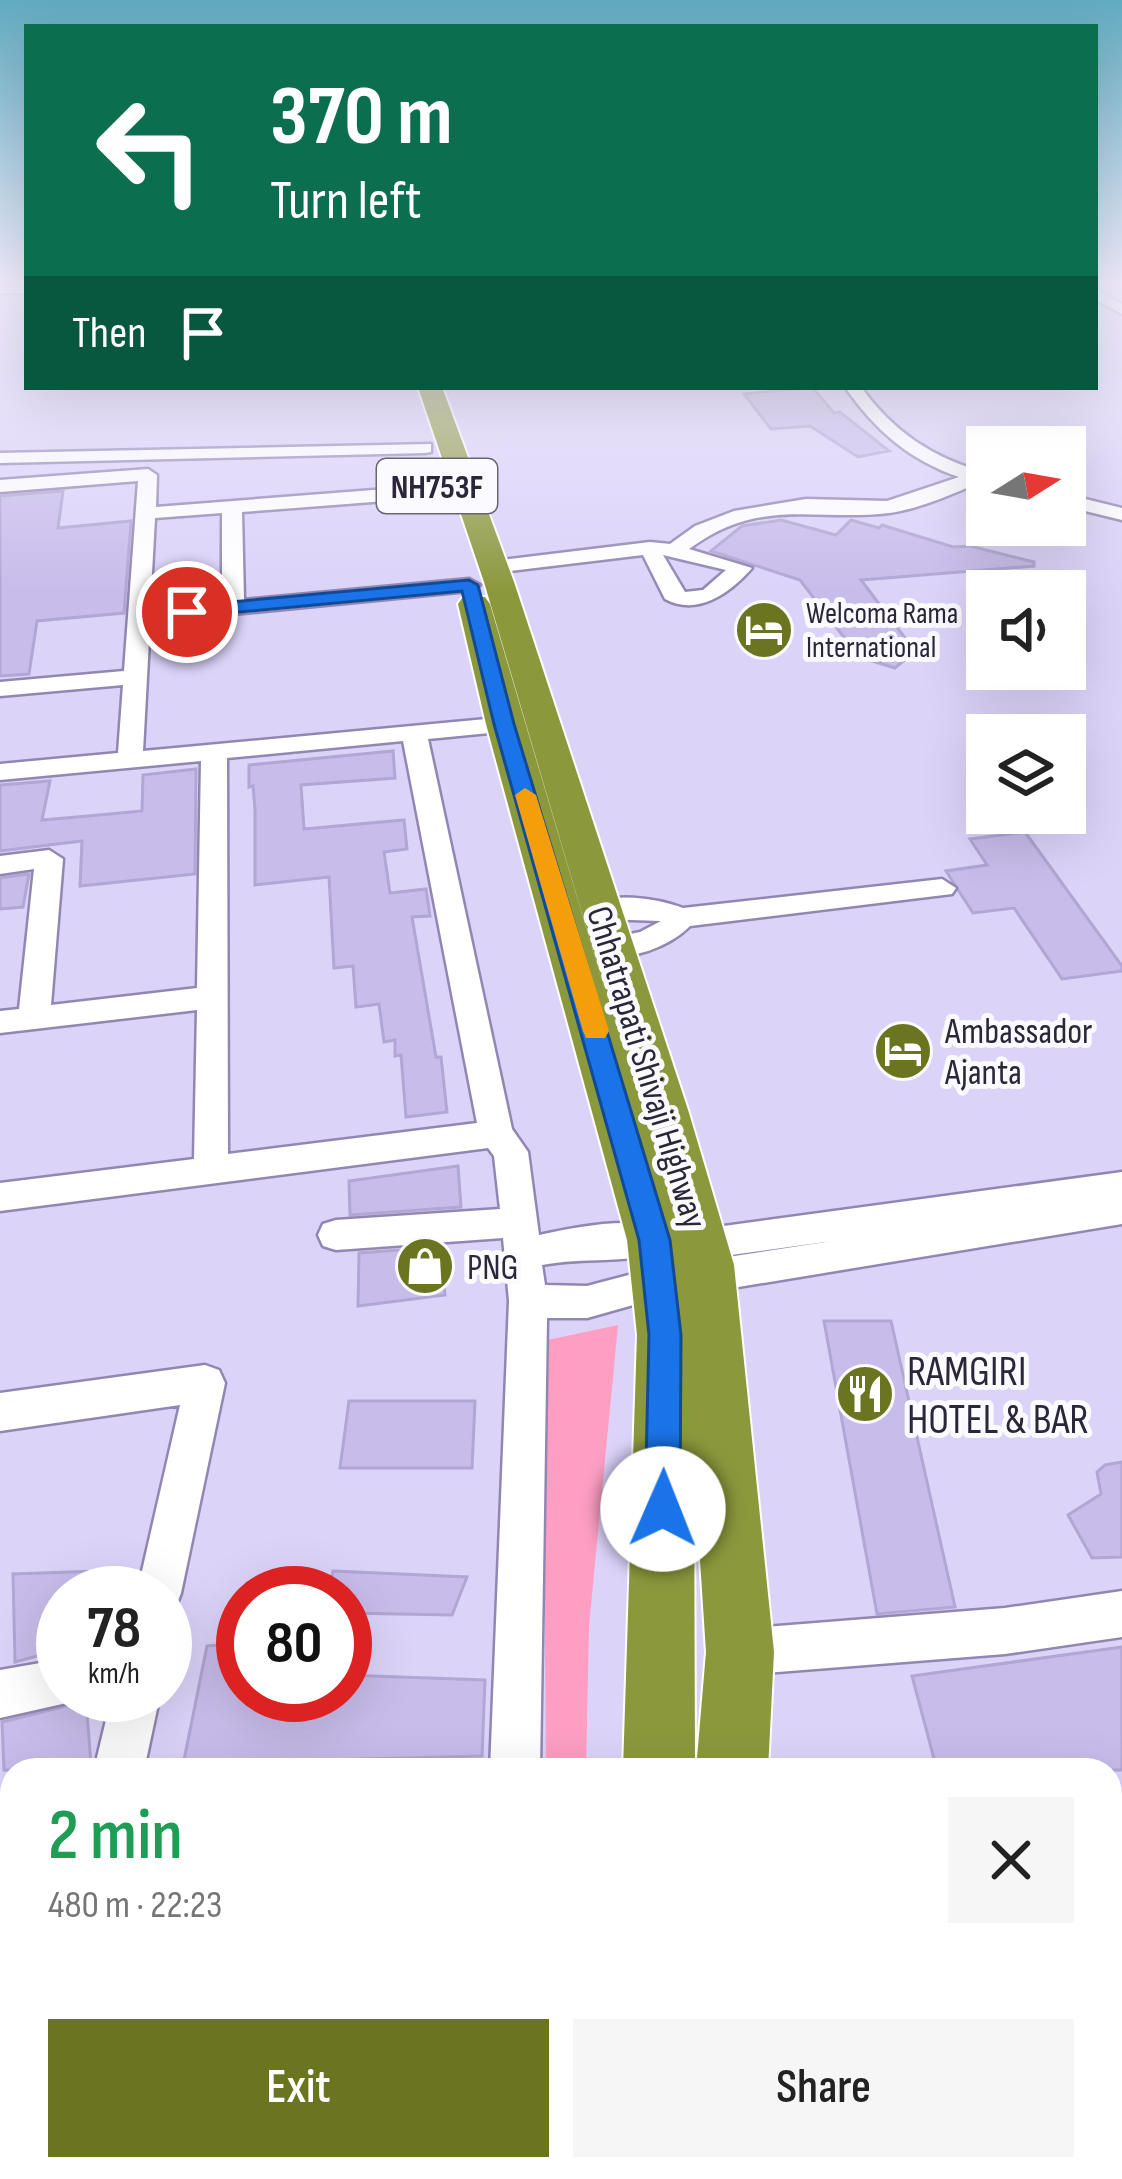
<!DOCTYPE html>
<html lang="en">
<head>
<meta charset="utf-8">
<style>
	:root { --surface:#fff; --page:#f6f6f6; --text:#222; --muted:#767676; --accent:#6b751f }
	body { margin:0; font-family:"Sofia Sans Condensed",sans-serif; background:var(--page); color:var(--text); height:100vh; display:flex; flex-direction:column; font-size:45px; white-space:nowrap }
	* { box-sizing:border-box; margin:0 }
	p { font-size:39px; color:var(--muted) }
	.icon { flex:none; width:66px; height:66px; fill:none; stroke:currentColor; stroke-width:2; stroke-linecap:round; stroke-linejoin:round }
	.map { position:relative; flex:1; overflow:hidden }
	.sheet { position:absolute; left:0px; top:1758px; width:1122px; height:423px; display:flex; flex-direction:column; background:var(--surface); border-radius:36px 36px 0 0; box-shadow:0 12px 48px #0002 }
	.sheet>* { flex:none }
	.hud { position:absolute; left:24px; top:24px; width:1074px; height:366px; border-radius:0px; box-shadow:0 12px 48px #0002; background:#0b6e4f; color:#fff; overflow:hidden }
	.needle { width:78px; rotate:79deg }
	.controls { position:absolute; left:966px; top:426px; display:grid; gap:24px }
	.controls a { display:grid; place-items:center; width:120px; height:120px; border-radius:0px; background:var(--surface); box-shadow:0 12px 48px #0002; font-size:60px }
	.speed { position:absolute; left:36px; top:1566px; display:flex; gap:24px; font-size:60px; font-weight:700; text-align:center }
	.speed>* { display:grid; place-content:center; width:156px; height:156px; border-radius:50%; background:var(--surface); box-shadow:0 12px 48px #0002; line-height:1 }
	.speed small { font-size:30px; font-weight:400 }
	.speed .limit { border:18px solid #d22; background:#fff; color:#111 }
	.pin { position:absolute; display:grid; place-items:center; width:102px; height:102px; color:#fff; margin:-51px; border:6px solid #fff; border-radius:50%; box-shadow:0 3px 12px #0007 }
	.me { position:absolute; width:132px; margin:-66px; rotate:1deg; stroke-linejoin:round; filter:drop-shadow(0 0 9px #0008) }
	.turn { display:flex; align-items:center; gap:42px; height:252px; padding:0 48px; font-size:54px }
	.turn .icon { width:156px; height:156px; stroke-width:2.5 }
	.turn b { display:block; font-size:84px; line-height:102px }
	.then { display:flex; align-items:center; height:114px; padding:0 48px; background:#0003; gap:24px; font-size:45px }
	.round { display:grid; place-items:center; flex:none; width:126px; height:126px; border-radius:0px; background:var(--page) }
	.headline { display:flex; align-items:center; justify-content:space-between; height:204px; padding:0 48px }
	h1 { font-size:72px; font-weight:600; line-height:90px; color:#1e9e55 }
	.primary-button { display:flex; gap:24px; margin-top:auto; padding:24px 48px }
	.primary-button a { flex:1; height:138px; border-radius:0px; background:var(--accent); color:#fff; font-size:48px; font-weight:600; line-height:138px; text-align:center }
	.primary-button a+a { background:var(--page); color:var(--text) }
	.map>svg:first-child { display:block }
</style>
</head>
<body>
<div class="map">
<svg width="1122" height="2179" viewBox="0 0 1122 2179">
	<rect width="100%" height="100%" fill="#dcd3f9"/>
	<!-- green -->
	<path fill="#fd9ec2" d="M618,1325L589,1626L586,1770H546L543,1341Z"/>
	<!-- building -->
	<path fill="#c8bceb" stroke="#b1a6d4" stroke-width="3" d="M812,387L834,413L840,412L889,451L858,457L810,426L771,429L744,394Z
		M63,491L58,528L131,521L124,613L37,621L29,674L0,676V496Z
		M781,520L836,535L851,520L879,528L882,525L953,547L970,546L1034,562V566L861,580L915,651L895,668L859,657L800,580L711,551L742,526Z
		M393,751L395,778L301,785L304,829L404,820L407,849L384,852L390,893L426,889L430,916L412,917L436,1057H441L447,1112L406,1117L401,1055L395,1056V1040L384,1042L379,1004L356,1007L353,966L334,968L329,877L255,885V809L253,786L249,787V765Z
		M196,769L195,874L80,886L82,841L0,851V785L50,781L42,820L88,816L142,811L143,775Z
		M1025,832L1122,966V971L1062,979L1014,908L973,913L946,871L987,865L970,839Z
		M29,874L23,907L0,909V878Z
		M458,1166L461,1207L350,1215L349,1181Z
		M440,1247L445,1295L358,1306L359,1253Z
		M824,1321H891L955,1607L877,1614Z
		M349,1401H475L472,1468H340Z
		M1122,1462V1557L1092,1558L1068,1515L1101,1494L1097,1472L1105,1465Z
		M127,1570L133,1593H63V1649L15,1662L13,1574Z
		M333,1571L467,1577L452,1615L345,1613V1593H329Z
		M243,1643V1695H345V1675L485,1680L482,1756L283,1761L282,1770H182L207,1646Z
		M1122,1647V1770H937L912,1676Z
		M86,1701L91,1764L72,1770H4L2,1722Z"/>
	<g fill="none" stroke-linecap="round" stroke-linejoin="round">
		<!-- minor casing -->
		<g stroke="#9287b3" stroke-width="5">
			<path id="minor" d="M0,285H27V293H0Z
				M1095,289L1122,304V314L1095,299Z
				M845,387H861C893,432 933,458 986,473L987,479C960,491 920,509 889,513C814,522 760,496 689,549L752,568C731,592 698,617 665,599L643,555L493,573L483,567L493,561L650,542L670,544L695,526L734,511L806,499L887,501L959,477C909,460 875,430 845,387ZM663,555L726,570L703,590L685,592Z
				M431,444V452L425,453L0,463V453Z
				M148,469L157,475L156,507L438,485L447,491L438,497L242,512L244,600L469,579L480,585L469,591L150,622L143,751L530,715L542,722L530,729L428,739L512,1129L528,1152L539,1235C577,1227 629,1216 667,1229L672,1240L667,1251C629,1264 583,1257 542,1265L545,1285L587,1286L659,1267L672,1272L678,1283L672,1294L587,1318H547L540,1770H490L509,1301L503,1238L336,1250L323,1246L318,1235L323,1224L336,1220L500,1209L494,1156L488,1148L0,1211V1183L194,1159L197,1010L0,1033V1011L19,1009L34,869L0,874V856L49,850L63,859L51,1005L197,988L201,761L0,780V764L118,753L123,685L0,696V682L124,671L138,481L0,492V480ZM222,513V602L150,609L155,518ZM403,741L477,1123L228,1154L227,758Z
				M1065,494L1122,508V520L1065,506Z
				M942,879L956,888L952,894L690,926C669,947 629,962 601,954L596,947L601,940L640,932L661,921L601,919L587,910C606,889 659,899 683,908Z
				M1122,1172V1224L708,1292L695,1287L689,1276L695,1265L708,1260L832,1241L702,1259L689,1255L684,1244L689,1233L702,1229Z
				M205,1365L219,1370L225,1383L181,1593L175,1609L165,1613V1593H137L180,1405L0,1431V1393Z
				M1122,1591V1637L1005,1654L740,1675L724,1668L717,1652L724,1636L740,1629L1005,1608Z
				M63,1659V1695H82L80,1700L0,1718V1670Z
				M112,1695H160L144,1770H94Z
				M12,2030V2086L0,2088V2032Z
				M481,2169H539V2179H481Z"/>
		</g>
		<!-- major casing -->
		<g stroke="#fff" stroke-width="4">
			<path id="major" d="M625,2169H768V2179H625Z"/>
		</g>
		<!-- highway casing -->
		<g stroke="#fff" stroke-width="4">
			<path id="highway" d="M418,387H442L514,582L689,1113L734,1265L774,1652L768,1770H696L706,1652L694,1467L695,1770H623L637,1335L627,1240L486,724L458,604L463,597H485L490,604L620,1042L484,582Z
				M559,2169H645V2179H559Z
				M749,2169H835L839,2179H753Z"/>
		</g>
		<!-- minor -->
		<use href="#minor" fill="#fff" fill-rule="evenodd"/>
		<!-- major -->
		<use href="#major" fill="#bac18a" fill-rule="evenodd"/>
		<!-- highway -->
		<use href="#highway" fill="#8c983c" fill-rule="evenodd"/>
	</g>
	<!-- sky -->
	<linearGradient id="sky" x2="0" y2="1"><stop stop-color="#61abc1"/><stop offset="0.48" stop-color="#efebfc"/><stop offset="1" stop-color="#efebfc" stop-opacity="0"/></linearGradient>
	<rect width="1122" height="591" fill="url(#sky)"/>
	<!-- route -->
	<path fill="#1a73e8" stroke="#114b97" stroke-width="3" d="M469,580L478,585L514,724L670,1240L681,1335L680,1509L675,1521L663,1526L650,1521L645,1509L649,1335L639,1240L494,724L462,591L187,617L178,612L187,606Z"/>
	<!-- slow -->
	<path fill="#f59e0b" d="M525,788L536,795L609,1031L605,1038H586L583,1031L515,795Z"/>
	<!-- icons -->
	<defs>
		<g id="hotel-disc" transform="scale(3)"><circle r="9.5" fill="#6b751f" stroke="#fbfaff"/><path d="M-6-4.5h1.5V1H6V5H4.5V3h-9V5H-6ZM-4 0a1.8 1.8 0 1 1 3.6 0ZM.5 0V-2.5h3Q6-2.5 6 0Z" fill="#fff"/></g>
		<g id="shop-disc" transform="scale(3)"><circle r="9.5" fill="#6b751f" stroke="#fbfaff"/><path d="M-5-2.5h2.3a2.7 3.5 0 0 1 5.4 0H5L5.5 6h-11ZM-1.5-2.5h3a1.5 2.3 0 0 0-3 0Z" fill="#fff"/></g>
		<g id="restaurant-disc" transform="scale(3)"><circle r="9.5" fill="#6b751f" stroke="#fbfaff"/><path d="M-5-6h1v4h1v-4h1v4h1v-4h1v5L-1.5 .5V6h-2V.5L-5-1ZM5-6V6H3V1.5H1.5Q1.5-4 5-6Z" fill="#fff"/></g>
	</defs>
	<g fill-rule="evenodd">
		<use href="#hotel-disc" x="764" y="630"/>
		<use href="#hotel-disc" x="903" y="1051"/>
		<use href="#shop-disc" x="425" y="1266"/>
		<use href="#restaurant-disc" x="865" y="1394"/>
	</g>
	<g text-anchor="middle" stroke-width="10" stroke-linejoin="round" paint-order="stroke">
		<!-- far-poi labels -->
		<g font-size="30" fill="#2b2638" stroke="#fbfaff" text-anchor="start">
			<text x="806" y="623">Welcoma Rama<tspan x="806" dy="34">International</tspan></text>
		</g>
		<!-- shield labels -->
		<rect fill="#fbfaff" stroke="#696674" stroke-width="3" x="377" y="459" width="120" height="54" rx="9"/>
		<g font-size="33" font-weight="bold" fill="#2b2638">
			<text x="437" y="498">NH753F</text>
		</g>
		<!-- poi labels -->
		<g font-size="36" fill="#2b2638" stroke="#fbfaff" text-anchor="start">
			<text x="945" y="1043">Ambassador<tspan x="945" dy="41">Ajanta</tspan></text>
			<text x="467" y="1279">PNG</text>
		</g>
		<!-- street labels -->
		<g font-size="36" fill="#2b2638" stroke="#fbfaff">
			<text transform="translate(648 1067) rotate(73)" y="13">Chhatrapati Shivaji Highway</text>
		</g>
		<!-- near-poi labels -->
		<g font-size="42" fill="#2b2638" stroke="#fbfaff" text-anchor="start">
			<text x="907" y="1385">RAMGIRI<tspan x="907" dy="48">HOTEL &amp; BAR</tspan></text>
		</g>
	</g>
</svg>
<div class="controls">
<a><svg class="needle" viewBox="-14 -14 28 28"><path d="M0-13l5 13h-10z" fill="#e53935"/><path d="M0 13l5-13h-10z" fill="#767676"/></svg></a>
<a><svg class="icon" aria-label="sound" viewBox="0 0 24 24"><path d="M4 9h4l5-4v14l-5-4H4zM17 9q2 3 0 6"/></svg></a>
<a><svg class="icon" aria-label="layers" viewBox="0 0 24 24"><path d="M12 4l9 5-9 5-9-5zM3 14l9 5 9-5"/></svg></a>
</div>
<div class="speed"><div>78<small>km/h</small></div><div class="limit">80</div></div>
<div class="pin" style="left:187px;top:612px;background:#d93025"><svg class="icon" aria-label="arrive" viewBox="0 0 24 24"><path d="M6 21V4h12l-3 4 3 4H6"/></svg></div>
<svg class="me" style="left:663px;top:1509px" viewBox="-20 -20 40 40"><circle r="19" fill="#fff"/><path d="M0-13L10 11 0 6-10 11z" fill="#1a73e8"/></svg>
<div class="hud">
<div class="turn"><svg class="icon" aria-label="left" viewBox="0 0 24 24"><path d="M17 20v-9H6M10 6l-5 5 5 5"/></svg><div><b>370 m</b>Turn left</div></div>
<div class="then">Then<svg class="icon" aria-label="arrive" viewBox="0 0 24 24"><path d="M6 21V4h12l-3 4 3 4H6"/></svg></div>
</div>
<section class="sheet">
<div class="headline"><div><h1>2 min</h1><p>480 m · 22:23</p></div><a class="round"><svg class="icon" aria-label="close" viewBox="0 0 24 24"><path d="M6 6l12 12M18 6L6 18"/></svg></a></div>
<div class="primary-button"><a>Exit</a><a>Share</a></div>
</section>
</div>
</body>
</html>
